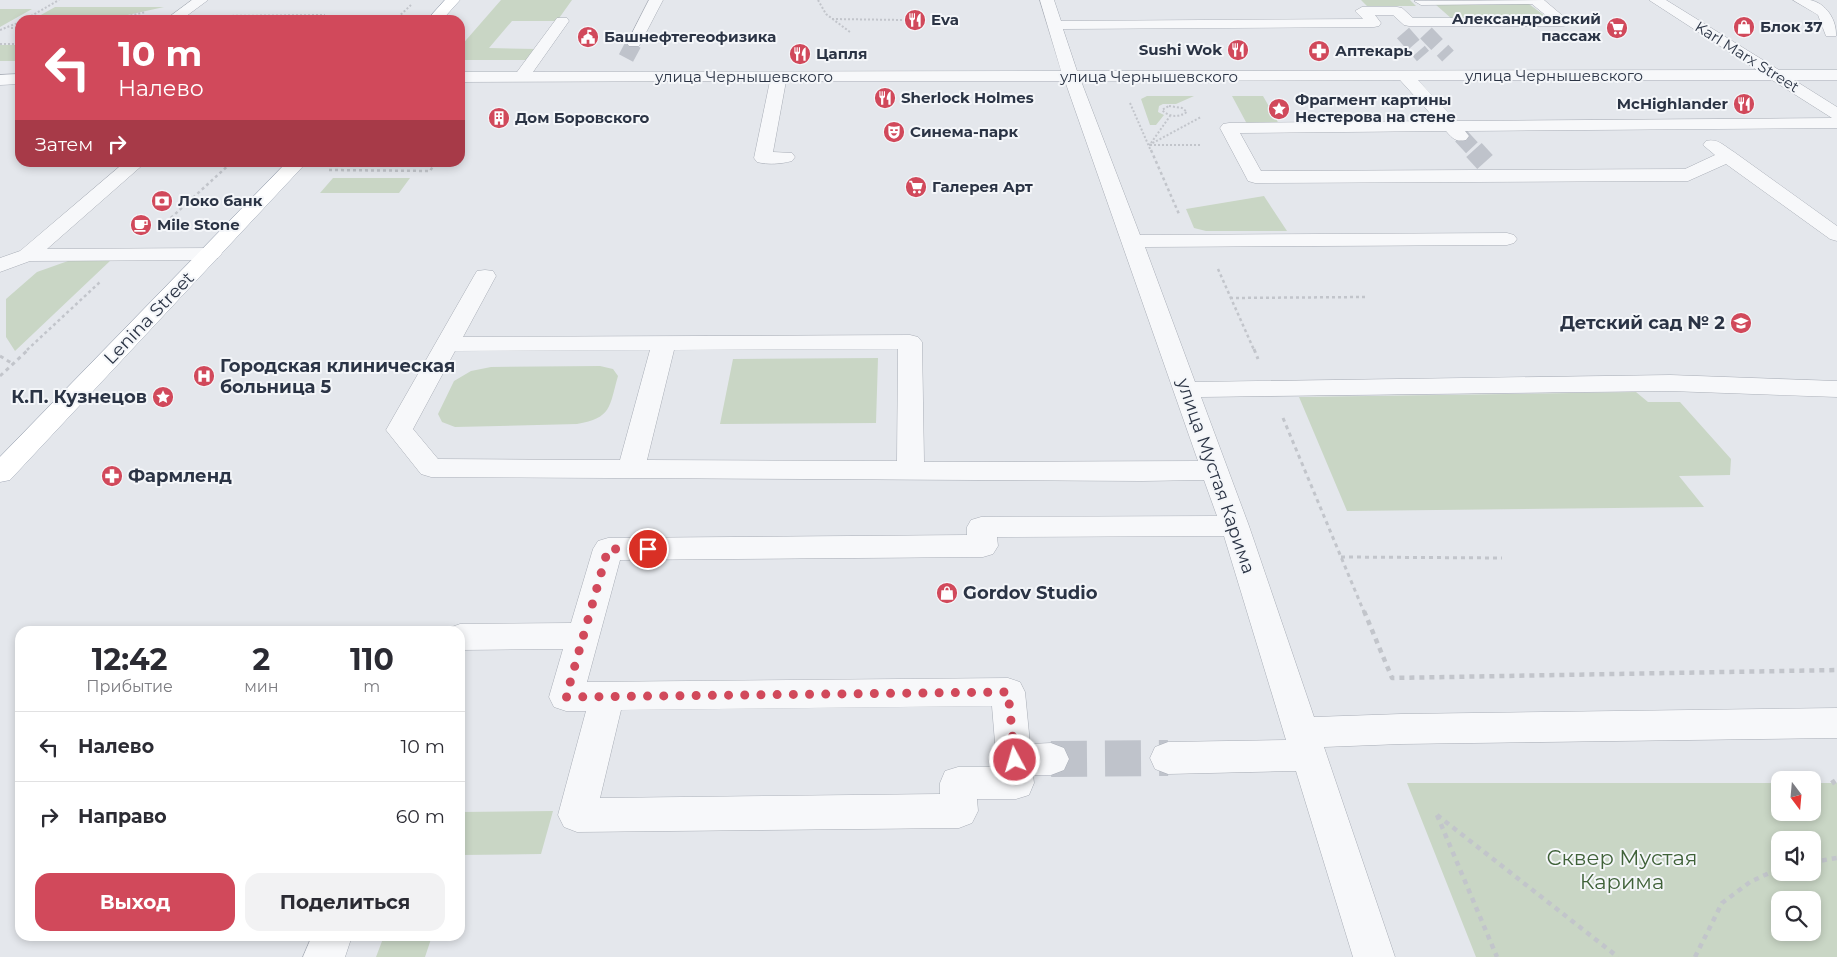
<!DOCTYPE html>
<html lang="ru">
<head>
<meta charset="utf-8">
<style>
	:root { --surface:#fff; --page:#f2f2f3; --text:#2b2b33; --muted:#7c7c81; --line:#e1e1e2; --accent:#d1495b }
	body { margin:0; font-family:Montserrat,sans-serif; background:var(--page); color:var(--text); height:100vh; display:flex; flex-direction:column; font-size:19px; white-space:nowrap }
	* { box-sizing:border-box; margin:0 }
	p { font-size:16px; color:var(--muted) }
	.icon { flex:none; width:28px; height:28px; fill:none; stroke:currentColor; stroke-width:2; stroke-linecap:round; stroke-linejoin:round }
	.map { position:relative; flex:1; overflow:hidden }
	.details { position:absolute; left:15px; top:626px; width:450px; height:315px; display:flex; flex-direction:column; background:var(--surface); border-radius:15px; box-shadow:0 2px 8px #0003 }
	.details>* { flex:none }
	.banner { position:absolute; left:15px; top:15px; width:450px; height:152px; border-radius:15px; box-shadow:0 2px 8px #0003; background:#d1495b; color:#fff; overflow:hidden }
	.needle { width:32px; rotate:164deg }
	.tools { position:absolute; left:1771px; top:771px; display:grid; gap:10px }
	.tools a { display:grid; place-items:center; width:50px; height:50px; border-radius:10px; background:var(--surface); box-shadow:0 2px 8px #0003; font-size:25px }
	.pin { position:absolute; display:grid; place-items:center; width:42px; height:42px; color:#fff; margin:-21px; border:2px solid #fff; border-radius:50%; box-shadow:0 1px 5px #0007 }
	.me { position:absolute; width:55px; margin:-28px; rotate:354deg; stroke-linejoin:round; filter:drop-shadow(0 0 4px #0008) }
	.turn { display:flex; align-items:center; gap:18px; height:105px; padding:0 20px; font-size:22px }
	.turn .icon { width:65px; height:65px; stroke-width:2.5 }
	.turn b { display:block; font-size:35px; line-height:42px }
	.then { display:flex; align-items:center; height:48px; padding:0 20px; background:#0003; gap:10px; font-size:19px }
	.eta { display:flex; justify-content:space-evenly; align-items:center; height:85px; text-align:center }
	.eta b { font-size:30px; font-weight:700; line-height:35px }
	.button { display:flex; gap:10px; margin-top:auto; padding:10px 20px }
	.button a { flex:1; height:58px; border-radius:15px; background:var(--accent); color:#fff; font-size:20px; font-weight:700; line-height:58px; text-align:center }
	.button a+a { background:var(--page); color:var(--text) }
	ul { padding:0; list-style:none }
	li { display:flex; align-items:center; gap:15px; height:70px; padding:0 20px; border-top:1px solid var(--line) }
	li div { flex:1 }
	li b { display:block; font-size:19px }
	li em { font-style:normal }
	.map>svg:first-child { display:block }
</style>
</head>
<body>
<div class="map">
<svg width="1837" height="957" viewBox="0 0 1837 957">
	<rect width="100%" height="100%" fill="#e4e7ec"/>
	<!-- green -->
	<path fill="#c9d6c5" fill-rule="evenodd" d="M501,0H572L557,21H512L489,48L536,49L528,60H460V47Z
		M1361,0H1410L1416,6H1367Z
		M1435,4H1529L1549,19H1452Z
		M55,7H164L105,20H32Z
		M0,9H32L0,27Z
		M0,45H20V61H0Z
		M1147,96H1194L1176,104H1163L1159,106L1158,112L1164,115L1156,125H1150L1141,99Z
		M1232,96H1263L1279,124H1247Z
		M333,178H410L399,193H320Z
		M1264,196L1287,231H1206L1194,228L1186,209Z
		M111,260L15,351L6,337V299L37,272L68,261Z
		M878,358L876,423L720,424L733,359Z
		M600,366L613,369L618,376C609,407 612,418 577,424L455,427L442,422L438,414L454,381L471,371L491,367Z
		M1636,392L1648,402H1680L1731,459L1730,475L1679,476L1704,507L1347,511L1299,397Z
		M1407,783H1780V812H1812L1813,783H1837V957H1476ZM1780,840H1812V872H1780ZM1780,900H1812V932H1780Z
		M553,811L541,854L460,855V812Z
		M384,936H432L425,957H376Z"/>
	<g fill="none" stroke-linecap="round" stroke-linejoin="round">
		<!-- minor-tunnel-far2 -->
		<path stroke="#bfc3cb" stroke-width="16" stroke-dasharray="16 8" stroke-linecap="butt" d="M1403,33L1423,56
			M1426,33L1448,56
			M626,58L634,43
			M1461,136L1475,151"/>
		<!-- minor-tunnel-far1 -->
		<path stroke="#bfc3cb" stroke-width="21" stroke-dasharray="21 11" stroke-linecap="butt" d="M1474,150L1485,162"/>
		<!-- minor-tunnel -->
		<path stroke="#bfc3cb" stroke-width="36" stroke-dasharray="36 18" stroke-linecap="butt" d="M1051,759L1168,758"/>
		<!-- minor casing -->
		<g stroke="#a9aeb7" stroke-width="1">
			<path id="minor" d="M192,0H208L181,20H165Z
				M649,0H663L639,46H629L627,43Z
				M1040,0H1054L1061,21L1363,19L1355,11L1362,7H1397L1402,8L1413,18H1549L1532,4L1421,5L1414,1L1544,0L1570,22L1568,25L1563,26H1409L1404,25L1393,15H1375L1381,23L1379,26L1374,27L1063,29L1077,71L1757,70L1649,0H1666L1779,70H1837V80H1794L1837,107V128L1465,131L1469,136L1466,140C1456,142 1453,139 1446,131L1240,133L1261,171L1685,169L1715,155L1703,145L1706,141C1718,138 1724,146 1734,152L1837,226V241L1830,239L1726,164L1688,181L1255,183L1248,181L1246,177L1220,128L1223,124L1229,123L1437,121L1400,80L1081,81L1140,235L1507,233L1514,235L1517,239L1514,243L1507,245L1145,247L1195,382L1670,375L1837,381V397L1670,391L1201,397L1249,526L1314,717L1401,714L1837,708V738L1401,744L1324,747L1395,957H1353L1296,771L1168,774L1155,769L1150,758L1155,747L1168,742L1286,740L1224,536L997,537L998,546L993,554L983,557L620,560L587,682L1008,678L1020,682L1025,692L1030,744L1051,743L1064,748L1069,759L1064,770L1051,775H1033L1034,783L1029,795L1016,799H977L978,811L972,823L959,828L577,832L564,827L558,815L586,711H566L554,707L549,697L563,649L460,650V631H447L449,628L460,624L571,623L593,549L598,541L608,538L967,535V527L971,520L981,517L1217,516L1204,480L1142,481L431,477L421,474L386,430L474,276L477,271L485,270L493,271L496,276L463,337L910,335L918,337L922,342L924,462L1198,461L1065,81H786L773,152L792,153L795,157L792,161C781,164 768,165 757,162L754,158L770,81L460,82V72H517L557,18H567L569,21L533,72L1061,71ZM1418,80H1772L1832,118L1456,121ZM898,349L897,461L647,460L674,350ZM650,350L620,460L438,459L413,429L455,351ZM992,706L997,767H958L945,771L940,783V794L600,798L621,710Z
				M1793,0C1798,0 1805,0 1810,0C1826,3 1837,20 1836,36H1826L1818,15Z
				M20,74V84L0,85V75Z
				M125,162H146L47,249L211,248L218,250L222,254L218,258L211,260L30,261L0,272V258L20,251Z
				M312,936H352L345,957H303Z"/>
		</g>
		<!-- major casing -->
		<g stroke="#a3abb8" stroke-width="1">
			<path id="major" d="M445,0H460L442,20H427Z
				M287,162H307L10,480L0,482V457Z"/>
		</g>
		<!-- path-far3 -->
		<path stroke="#c2c5cb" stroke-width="2" stroke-dasharray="2 2" stroke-linecap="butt" d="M818,0L826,14L850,32
			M220,16L325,15
			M832,19L904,20
			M24,20L59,0
			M111,20L146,12
			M395,20L411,5
			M11,28H20
			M0,30L20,22
			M0,44H20
			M1130,103L1151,151
			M1169,106L1182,108L1187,112C1178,118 1169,117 1162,110Z
			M1151,143L1170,116
			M1149,145L1201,117
			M1150,145H1202"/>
		<!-- path-far2 -->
		<path stroke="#c2c5cb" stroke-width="2.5" stroke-dasharray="3 3" stroke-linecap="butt" d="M1151,150L1179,214
			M329,170L430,171L436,162
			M162,226L232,162
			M1218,269L1254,350
			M1230,298L1365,297
			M27,350L100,282"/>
		<!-- path-far1 -->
		<path stroke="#c2c5cb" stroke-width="3" stroke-dasharray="4 4" stroke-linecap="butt" d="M1254,349L1258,359
			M0,356L13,364
			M0,376L29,349
			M1283,418L1364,612
			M1341,557L1502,558"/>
		<!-- path -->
		<path stroke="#c2c5cb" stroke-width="4.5" stroke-dasharray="5 5" stroke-linecap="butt" d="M1364,611L1392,678L1837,670
			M1832,780L1837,787
			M1437,815L1618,957
			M1437,815L1497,957
			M1812,862L1837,858
			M1695,957L1722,903L1750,882L1780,868"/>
		<!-- minor -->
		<use href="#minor" fill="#f7f8fa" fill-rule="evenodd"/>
		<!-- major -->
		<use href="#major" fill="#fff" fill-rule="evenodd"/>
	</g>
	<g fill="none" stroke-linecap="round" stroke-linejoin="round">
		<!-- route -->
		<path stroke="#d1495b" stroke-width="9" stroke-dasharray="0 16.2" d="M648,549H608L566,697L1008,692L1015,760"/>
	</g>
	<!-- icons -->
	<defs>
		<g id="restaurant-disc" transform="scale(1.125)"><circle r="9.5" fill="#d1495b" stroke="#f4f6f9"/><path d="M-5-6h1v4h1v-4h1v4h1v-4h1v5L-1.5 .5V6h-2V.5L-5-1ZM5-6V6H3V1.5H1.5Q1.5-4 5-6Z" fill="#fff"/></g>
		<g id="shop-disc" transform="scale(1.125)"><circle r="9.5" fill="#d1495b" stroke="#f4f6f9"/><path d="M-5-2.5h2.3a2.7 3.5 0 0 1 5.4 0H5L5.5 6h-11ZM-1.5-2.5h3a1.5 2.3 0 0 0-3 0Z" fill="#fff"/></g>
		<g id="supermarket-disc" transform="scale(1.125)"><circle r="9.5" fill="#d1495b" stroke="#f4f6f9"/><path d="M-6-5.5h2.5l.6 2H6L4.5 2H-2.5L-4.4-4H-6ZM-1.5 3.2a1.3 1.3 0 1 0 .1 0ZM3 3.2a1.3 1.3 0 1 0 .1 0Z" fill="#fff"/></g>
		<g id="civic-disc" transform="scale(1.125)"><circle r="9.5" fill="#d1495b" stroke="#f4f6f9"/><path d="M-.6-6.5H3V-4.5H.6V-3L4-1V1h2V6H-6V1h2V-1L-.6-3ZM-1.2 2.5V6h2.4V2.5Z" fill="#fff"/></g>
		<g id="pharmacy-disc" transform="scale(1.125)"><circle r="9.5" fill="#d1495b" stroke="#f4f6f9"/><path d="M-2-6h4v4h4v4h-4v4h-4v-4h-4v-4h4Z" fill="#fff"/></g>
		<g id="sight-disc" transform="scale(1.125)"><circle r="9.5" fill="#d1495b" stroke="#f4f6f9"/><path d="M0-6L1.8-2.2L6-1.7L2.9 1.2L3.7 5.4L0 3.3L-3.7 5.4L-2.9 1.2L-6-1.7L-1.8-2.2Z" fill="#fff"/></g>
		<g id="building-disc" transform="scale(1.125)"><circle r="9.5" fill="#d1495b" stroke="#f4f6f9"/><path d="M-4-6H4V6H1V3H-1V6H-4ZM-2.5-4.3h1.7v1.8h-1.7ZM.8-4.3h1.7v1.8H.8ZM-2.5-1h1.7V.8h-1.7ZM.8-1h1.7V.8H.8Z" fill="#fff"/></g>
		<g id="theatre-disc" transform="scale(1.125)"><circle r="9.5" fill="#d1495b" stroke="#f4f6f9"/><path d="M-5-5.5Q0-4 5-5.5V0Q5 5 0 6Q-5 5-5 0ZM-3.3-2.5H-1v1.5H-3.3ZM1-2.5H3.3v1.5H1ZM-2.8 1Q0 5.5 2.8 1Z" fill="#fff"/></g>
		<g id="bank-disc" transform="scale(1.125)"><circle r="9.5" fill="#d1495b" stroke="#f4f6f9"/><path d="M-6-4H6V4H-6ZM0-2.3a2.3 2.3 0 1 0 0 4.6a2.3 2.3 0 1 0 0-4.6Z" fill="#fff"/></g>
		<g id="cafe-disc" transform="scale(1.125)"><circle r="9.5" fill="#d1495b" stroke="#f4f6f9"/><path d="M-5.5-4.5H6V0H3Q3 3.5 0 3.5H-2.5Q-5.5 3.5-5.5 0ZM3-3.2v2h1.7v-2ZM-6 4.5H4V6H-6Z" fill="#fff"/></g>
		<g id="school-disc" transform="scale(1.125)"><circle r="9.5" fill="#d1495b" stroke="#f4f6f9"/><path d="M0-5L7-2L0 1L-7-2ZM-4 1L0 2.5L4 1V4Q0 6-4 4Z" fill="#fff"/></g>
		<g id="hospital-disc" transform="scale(1.125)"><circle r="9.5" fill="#d1495b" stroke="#f4f6f9"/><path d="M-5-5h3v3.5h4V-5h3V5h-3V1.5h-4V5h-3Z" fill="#fff"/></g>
	</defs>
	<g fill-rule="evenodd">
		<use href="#restaurant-disc" x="915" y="20"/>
		<use href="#shop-disc" x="1744" y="27"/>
		<use href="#supermarket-disc" x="1617" y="28"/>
		<use href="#civic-disc" x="588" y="37"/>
		<use href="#restaurant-disc" x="1238" y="50"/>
		<use href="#pharmacy-disc" x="1319" y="51"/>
		<use href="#restaurant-disc" x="800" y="54"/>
		<use href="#restaurant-disc" x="885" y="98"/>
		<use href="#restaurant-disc" x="1744" y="104"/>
		<use href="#sight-disc" x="1279" y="109"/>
		<use href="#building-disc" x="499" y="118"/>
		<use href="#theatre-disc" x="894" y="132"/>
		<use href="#supermarket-disc" x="916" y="187"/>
		<use href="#bank-disc" x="162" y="201"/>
		<use href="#cafe-disc" x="141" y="225"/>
		<use href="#school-disc" x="1741" y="323"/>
		<use href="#hospital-disc" x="204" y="376"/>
		<use href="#sight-disc" x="163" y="397"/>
		<use href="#pharmacy-disc" x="112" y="476"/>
		<use href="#shop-disc" x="947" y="593"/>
	</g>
	<g text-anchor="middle" stroke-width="4" stroke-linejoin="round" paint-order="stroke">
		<!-- far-poi labels -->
		<g font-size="15" font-weight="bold" fill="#2b3445" stroke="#f4f6f9" text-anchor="start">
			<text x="1601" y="24" text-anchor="end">Александровский<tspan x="1601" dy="17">пассаж</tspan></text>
			<text x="931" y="25">Eva</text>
			<text x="1760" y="32">Блок 37</text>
			<text x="604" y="42">Башнефтегеофизика</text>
			<text x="1222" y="55" text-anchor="end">Sushi Wok</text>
			<text x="1335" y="56">Аптекарь</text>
			<text x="816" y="59">Цапля</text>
			<text x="901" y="103">Sherlock Holmes</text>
			<text x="1295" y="105">Фрагмент картины<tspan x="1295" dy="17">Нестерова на стене</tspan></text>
			<text x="1728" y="109" text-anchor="end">McHighlander</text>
			<text x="515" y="123">Дом Боровского</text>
			<text x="910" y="137">Синема-парк</text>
			<text x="932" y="192">Галерея Арт</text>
			<text x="178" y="206">Локо банк</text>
			<text x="157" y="230">Mile Stone</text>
		</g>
		<!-- far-street labels -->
		<g font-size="15" fill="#2b3445" stroke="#f4f6f9">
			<text transform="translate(1747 57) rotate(32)" y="5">Karl Marx Street</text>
			<text x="1554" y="81">улица Чернышевского</text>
			<text x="744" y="82">улица Чернышевского</text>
			<text x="1149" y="82">улица Чернышевского</text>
		</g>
		<!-- street labels -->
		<g font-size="18" fill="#2b3445" stroke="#f4f6f9">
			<text transform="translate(149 318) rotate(-46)" y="6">Lenina Street</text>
			<text transform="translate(1216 476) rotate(71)" y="6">улица Мустая Карима</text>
		</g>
		<!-- poi labels -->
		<g font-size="18" font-weight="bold" fill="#2b3445" stroke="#f4f6f9" text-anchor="start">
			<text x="1725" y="329" text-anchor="end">Детский сад № 2</text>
			<text x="220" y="372">Городская клиническая<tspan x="220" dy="21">больница 5</tspan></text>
			<text x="147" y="403" text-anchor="end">К.П. Кузнецов</text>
			<text x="128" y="482">Фармленд</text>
			<text x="963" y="599">Gordov Studio</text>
		</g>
		<!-- near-park labels -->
		<g font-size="21" fill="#3f6138" stroke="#f4f6f9">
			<text x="1622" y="865">Сквер Мустая<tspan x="1622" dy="24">Карима</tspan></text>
		</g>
	</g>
</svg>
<div class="tools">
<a><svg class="needle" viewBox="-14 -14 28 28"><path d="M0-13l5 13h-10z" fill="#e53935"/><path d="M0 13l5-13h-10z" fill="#7c7c81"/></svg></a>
<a><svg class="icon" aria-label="sound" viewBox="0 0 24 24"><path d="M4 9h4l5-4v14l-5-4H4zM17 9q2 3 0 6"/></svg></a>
<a><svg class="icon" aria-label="search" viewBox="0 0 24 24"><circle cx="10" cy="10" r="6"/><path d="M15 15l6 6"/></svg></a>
</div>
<div class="pin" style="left:648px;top:549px;background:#d93025"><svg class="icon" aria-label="arrive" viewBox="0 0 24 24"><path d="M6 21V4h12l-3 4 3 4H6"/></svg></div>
<svg class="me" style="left:1015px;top:760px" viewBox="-20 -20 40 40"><circle r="17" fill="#d1495b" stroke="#fff" stroke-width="3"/><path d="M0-11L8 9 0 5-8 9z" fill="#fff"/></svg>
<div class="banner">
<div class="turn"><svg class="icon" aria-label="left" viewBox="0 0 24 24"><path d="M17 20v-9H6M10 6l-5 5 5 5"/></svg><div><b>10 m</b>Налево</div></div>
<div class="then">Затем<svg class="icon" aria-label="right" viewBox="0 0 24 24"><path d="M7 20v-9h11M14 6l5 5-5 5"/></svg></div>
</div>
<section class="details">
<div class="eta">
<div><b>12:42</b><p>Прибытие</p></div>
<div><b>2</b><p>мин</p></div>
<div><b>110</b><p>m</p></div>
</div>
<ul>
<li><svg class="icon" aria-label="left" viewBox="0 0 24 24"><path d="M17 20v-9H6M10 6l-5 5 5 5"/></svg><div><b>Налево</b></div><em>10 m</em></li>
<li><svg class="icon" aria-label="right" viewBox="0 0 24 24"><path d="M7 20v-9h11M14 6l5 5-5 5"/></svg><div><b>Направо</b></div><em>60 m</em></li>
</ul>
<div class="button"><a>Выход</a><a>Поделиться</a></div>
</section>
</div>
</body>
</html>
